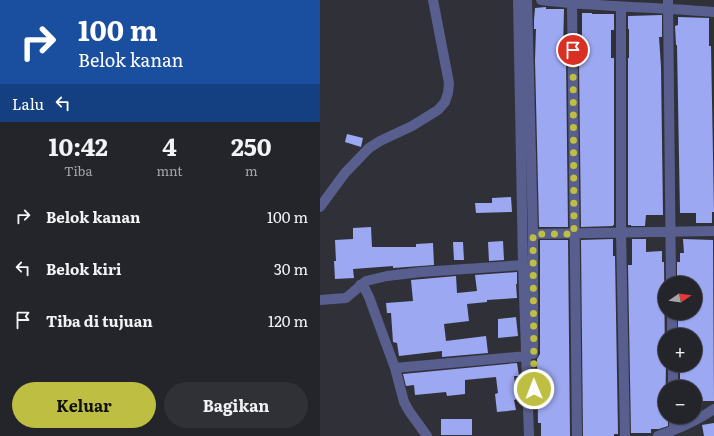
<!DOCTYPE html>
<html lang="id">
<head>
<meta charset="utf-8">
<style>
	:root { --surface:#24252a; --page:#303136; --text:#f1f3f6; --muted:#a3a5a8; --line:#414247; --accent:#bebe42 }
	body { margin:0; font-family:Literata,serif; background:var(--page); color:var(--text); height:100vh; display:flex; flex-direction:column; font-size:15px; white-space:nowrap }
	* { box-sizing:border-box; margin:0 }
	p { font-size:13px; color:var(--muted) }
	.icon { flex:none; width:22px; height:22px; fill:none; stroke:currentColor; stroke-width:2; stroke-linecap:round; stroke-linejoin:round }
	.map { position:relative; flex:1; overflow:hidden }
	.sheet { display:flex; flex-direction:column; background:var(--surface); width:320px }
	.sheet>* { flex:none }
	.hud { background:#1a4fa0; color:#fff; overflow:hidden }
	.needle { width:26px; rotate:77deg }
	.controls { position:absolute; left:338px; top:276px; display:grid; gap:8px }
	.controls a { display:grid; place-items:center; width:44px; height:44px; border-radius:50%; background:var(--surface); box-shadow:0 1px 3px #0004,0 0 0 1px var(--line); font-size:20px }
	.pin { position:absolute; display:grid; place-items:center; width:34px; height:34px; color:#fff; margin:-17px; border:2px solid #fff; border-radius:50%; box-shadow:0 1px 4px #0007 }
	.me { position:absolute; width:44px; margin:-22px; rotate:359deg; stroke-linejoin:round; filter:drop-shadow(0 0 3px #0008) }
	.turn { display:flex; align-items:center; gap:14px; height:84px; padding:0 12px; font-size:18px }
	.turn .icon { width:52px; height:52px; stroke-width:2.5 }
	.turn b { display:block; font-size:28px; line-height:34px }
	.then { display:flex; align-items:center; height:38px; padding:0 12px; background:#0003; gap:8px; font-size:15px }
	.eta { display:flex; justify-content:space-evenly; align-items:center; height:68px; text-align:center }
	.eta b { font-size:24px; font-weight:700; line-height:28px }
	.cta { display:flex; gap:8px; margin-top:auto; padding:8px 12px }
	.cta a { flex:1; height:46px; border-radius:24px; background:var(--accent); color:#111; font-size:16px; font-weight:700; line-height:46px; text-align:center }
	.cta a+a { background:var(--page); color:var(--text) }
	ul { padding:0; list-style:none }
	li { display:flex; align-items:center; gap:12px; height:52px; padding:0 12px }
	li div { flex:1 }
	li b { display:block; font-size:15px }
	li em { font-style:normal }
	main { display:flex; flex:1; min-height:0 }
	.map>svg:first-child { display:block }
</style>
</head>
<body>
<main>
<section class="sheet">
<div class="hud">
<div class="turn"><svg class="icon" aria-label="right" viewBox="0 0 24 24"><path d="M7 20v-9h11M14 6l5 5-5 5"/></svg><div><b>100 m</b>Belok kanan</div></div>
<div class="then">Lalu<svg class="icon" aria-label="left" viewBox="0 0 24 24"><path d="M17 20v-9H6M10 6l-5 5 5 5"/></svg></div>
</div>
<div class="eta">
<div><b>10:42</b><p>Tiba</p></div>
<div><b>4</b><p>mnt</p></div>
<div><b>250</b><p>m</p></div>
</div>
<ul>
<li><svg class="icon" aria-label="right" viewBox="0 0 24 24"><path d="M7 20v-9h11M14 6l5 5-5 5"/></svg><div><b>Belok kanan</b></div><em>100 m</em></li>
<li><svg class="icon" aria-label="left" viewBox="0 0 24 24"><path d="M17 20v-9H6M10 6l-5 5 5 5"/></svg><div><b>Belok kiri</b></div><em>30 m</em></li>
<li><svg class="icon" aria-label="arrive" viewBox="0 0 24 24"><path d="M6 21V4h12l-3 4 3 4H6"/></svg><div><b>Tiba di tujuan</b></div><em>120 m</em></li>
</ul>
<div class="cta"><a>Keluar</a><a>Bagikan</a></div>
</section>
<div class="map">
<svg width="394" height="436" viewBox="0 0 394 436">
	<rect width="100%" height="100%" fill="#303138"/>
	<!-- building -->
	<path fill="#9da8f2" d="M226,7V9H244L243,50L244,60H246L248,227H219L215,60L216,29H214V20L215,8Z
		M262,13H272V14H294V30H291V58H294V225H293V226L261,227L259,60L261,59V49H262Z
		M342,15V37H339L341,67L343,215H326L325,226H311V225H308V58H309V29H308V16Z
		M358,17L389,18V46H391L394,212H392V223H376V213H360L357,45H356L355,26L358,25Z
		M27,134L43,138L41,147L25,142Z
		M191,197L192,212L156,213L155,203H172V198Z
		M51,227L52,247H96V244L113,243L114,265L73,268V266L33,269L34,278L15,279L14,261H16L15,240L33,239V228Z
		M293,239V256H295L298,434H294V436H263L261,240Z
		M312,239H326V252L342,251V262H344L345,365H346L345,417H348V426L339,429H331V433H311L308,265H312Z
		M363,239L393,240L394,401H375V387H360V365H375V335H358V313H375V283H357V262H360V253H364Z
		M220,240H248L250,436H221V423H218L217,359L220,354Z
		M183,241L184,260L169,261L168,242Z
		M133,242H143L144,260H134Z
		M197,272V284H196L197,298L167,300V302L147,304L149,321L124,324L126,341L166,336L168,353L122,357V351L79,356L77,343L73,342L71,313H67L66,303L93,301L91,280L136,276L137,293L157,291L155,275Z
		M196,317L198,336L178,338V319Z
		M197,363L199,376H194L197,399L194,400L196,410L177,412L175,394L178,393L176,377L145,380V394L127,396L126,392L95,395L94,385L86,386L83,374Z
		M121,419H152V435H121Z
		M394,423V436H384L382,425Z"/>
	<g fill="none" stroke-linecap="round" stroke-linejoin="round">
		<!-- minor -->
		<path stroke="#585f8e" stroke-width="10" d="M198,0L203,265L209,436
			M207,0L213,234V354
			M221,0C278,7 336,7 394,12
			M348,0L351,283
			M252,4L257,436
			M301,7V233L305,436
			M0,207L25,173L49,148L60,141L92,126L118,110L125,102L128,93L129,83L113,0
			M213,234L394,231
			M40,285L45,289L49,297L75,368L84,402L89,411L107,436
			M0,300L26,298L46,281L67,276L101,272L203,265
			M352,313V335
			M353,365V387
			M75,368L207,356
			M354,417V430
			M338,436C358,429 377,421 394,409"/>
	</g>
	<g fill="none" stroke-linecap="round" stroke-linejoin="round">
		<!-- route -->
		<path stroke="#bebe42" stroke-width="7" stroke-dasharray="0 12.6" d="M214,389L213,234H254L253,50"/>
	</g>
</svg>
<div class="controls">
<a><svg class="needle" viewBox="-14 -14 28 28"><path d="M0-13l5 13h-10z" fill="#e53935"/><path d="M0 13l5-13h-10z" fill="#a3a5a8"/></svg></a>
<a>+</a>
<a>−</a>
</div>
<div class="pin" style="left:253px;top:50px;background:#d93025"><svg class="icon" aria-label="arrive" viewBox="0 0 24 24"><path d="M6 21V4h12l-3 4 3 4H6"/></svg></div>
<svg class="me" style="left:214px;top:389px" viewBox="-20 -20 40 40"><circle r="17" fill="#bebe42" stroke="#fff" stroke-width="3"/><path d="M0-11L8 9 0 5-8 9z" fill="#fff"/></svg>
</div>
</main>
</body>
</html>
